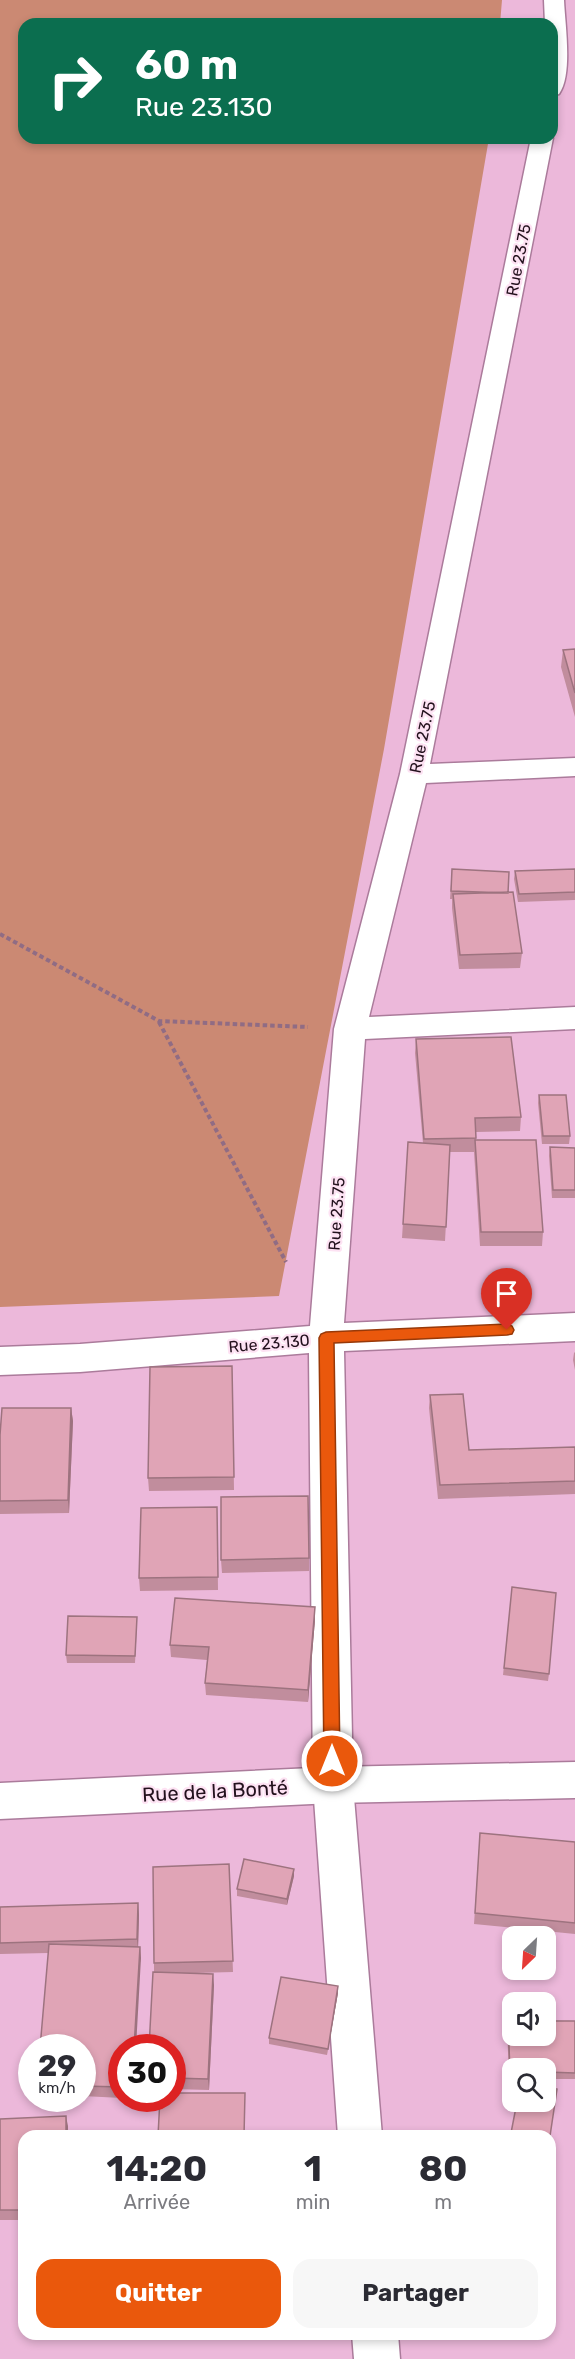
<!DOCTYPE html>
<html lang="fr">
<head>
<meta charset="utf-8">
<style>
	:root { --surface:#fff; --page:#f7f7f7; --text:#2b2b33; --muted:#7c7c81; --accent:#ea580c }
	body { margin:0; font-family:Rubik,sans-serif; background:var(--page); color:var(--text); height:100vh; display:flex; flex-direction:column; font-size:22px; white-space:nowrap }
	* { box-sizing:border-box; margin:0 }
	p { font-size:20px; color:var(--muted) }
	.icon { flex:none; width:33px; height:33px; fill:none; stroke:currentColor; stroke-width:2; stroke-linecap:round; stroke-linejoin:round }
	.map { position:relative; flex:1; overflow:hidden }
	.drawer { position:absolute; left:18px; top:2130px; width:538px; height:210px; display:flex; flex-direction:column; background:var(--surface); border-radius:18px; box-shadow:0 3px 9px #0003 }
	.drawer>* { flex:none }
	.guide { position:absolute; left:18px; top:18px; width:540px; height:126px; border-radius:18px; box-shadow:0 3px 9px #0003; background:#0b6e4f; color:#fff; overflow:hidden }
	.needle { width:39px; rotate:205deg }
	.tools { position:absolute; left:502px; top:1926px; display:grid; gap:12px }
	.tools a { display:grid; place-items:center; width:54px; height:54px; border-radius:12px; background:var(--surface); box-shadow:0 3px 9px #0003; font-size:30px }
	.speed { position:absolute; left:18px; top:2034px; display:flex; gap:12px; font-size:30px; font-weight:700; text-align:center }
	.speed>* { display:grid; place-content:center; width:78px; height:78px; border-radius:50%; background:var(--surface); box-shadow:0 3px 9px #0003; line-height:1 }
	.speed small { font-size:15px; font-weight:400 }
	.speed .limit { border:9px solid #d22; background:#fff; color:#111 }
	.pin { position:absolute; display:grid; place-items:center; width:51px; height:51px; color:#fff; margin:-62px -26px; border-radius:50% 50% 50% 0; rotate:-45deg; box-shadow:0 0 6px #0007 }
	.pin .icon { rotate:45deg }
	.me { position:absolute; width:66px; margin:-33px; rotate:0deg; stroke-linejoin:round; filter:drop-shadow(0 0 4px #0008) }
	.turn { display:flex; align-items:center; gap:21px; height:126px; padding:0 18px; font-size:27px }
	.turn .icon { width:78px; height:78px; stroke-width:2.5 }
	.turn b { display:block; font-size:42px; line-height:51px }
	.eta { display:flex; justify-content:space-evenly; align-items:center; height:102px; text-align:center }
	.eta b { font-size:36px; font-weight:700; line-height:42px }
	.cta { display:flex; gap:12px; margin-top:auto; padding:12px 18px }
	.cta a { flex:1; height:69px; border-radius:18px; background:var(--accent); color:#fff; font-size:24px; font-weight:700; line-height:69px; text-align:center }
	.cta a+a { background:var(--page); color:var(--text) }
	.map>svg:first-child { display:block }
</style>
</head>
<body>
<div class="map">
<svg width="575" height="2359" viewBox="0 0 575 2359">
	<rect width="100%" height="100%" fill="#ecb8da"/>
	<!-- green -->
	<path fill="#cb8973" d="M0,0H502L500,24H24V138H489L384,749L279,1296L0,1307Z"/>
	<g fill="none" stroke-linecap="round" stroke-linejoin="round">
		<!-- minor casing -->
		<g stroke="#ab7b9b" stroke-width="3">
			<path id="minor" d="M544,0H564C565,24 573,75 559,94L552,96V24H545Z
				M552,137L553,138L430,764L575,758V776L426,783L369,1017L575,1007V1029L365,1039L344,1323L575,1313V1341L344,1351L353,1785L382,2136H338L313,1785L309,1353L80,1372L0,1375V1347L80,1344L310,1326L334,1029L400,774L531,138Z
				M352,2334H398L400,2359H354Z"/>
		</g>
		<!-- tertiary casing -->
		<g stroke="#ab7b9b" stroke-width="3">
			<path id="tertiary" d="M575,1762V1798L333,1803L0,1819V1783L333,1767Z"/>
		</g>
		<!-- path -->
		<path stroke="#906c84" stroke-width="4" stroke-dasharray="4.5 3" stroke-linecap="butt" d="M0,934L159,1021L308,1027
			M159,1022L286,1262"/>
		<!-- minor -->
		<use href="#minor" fill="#fff" fill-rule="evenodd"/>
		<!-- tertiary -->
		<use href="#tertiary" fill="#fff" fill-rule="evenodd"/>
	</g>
	<!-- wall -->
	<path fill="#c18d9d" d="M575,649V717L561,667L563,650Z
		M452,869L508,893L522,953L520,968L459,969L452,908V899H450Z
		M575,869V900L518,902L514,879L515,871Z
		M416,1039L521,1117L520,1131L476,1132V1140L543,1232L542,1246H480L474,1152H450L445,1241L402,1238L408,1142L423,1143L415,1053Z
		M539,1095L570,1136L569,1144H542L538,1103Z
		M550,1147L575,1148V1198H552L549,1156Z
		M575,1352V1370L573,1360L574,1353Z
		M232,1366L234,1490L149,1491L148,1478Z
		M430,1395L469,1450L575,1447V1494L438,1499L429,1408Z
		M71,1408L73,1421L69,1513L0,1514V1435Z
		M217,1507L218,1590L140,1591L139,1578Z
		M309,1558V1571L222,1573L221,1560Z
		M512,1587L549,1674L548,1681L503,1675Z
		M137,1617V1624L135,1663H67L66,1655Z
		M315,1620L308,1702L206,1695L205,1683L207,1660L171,1657L170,1645Z
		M480,1833L575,1842V1934L474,1924Z
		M229,1864L233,1972L196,1973L214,1985L209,2090L172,2089V2048L154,1972V1963Z
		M294,1869V1876L287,1905L237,1896V1889Z
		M138,1903L139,1915L138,1947H140L141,1958L122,2048V2098L82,2096V2048L48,1953L0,1954V1907Z
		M338,1986V1993L327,2055L269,2044V2038Z
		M508,2020L575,2021V2079H546V2068H513V2078H509L507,2026Z
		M0,2119L68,2126V2136H24V2220H0Z
		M511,2133L550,2136H511Z"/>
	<!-- shaded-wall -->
	<path fill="#9d737f" d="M71,1408L73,1421L69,1513L68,1500Z
		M315,1607V1620L308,1702V1690Z
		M294,1869V1876L287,1905V1899Z
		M138,1903L139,1915L138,1950L137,1939Z
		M140,1947L141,1958L136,2048H134Z
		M213,1974L214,1985L209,2090L208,2079Z
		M338,1986V1993L327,2055L328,2049Z
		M66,2116L68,2126V2136H66Z"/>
	<!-- building -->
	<path fill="#e0a4b6" stroke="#9d737f" stroke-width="1.5" d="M575,649V693L563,650Z
		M452,869L509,872L508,893L451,891Z
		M575,869V892L519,894L515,871Z
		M513,892L522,953L460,955L453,894Z
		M511,1037L521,1117L475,1118L476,1138L424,1139L416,1039Z
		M539,1095H566L570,1136H543Z
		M475,1140H536L543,1232H481Z
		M408,1142L450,1145L446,1227L403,1224Z
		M550,1147L575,1148V1190H553Z
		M232,1366L234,1477L148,1478L150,1367Z
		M463,1394L469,1450L575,1447V1481L440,1485L430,1395Z
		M2,1408H71L68,1500L0,1501V1435Z
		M308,1496L309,1558L221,1560V1497Z
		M217,1507L218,1577L139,1578L141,1508Z
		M512,1587L556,1593L549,1674L504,1668Z
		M175,1598L315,1607L308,1690L205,1683L209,1647L170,1645Z
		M68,1616L137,1617L135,1656L66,1655Z
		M480,1833L575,1842V1923L475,1913Z
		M244,1859L294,1869L287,1899L237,1889Z
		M229,1864L233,1961L154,1963L153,1867Z
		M138,1903L137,1939L0,1943V1907Z
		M49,1944L140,1947L134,2048H122V2087L82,2086V2048H40Z
		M153,1972L213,1974L208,2079L172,2078V2048H149Z
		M281,1977L338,1986L328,2049L269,2038Z
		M508,2020H513V2036H546V2021H575V2073L546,2072V2068H513V2072H510Z
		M546,2087L557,2089L550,2136H524L511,2133L517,2102H546Z
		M172,2093H245L244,2136H158L160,2098H172Z
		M66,2116V2136H24V2210H0V2119Z"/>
	<!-- route -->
	<path fill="#ea580c" stroke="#983908" stroke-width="1.5" d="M507,1324L512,1326L514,1330L512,1334L507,1335L334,1343L340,1761L338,1767L332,1769L326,1767L324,1761L319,1338L321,1334L326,1332Z"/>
	<g text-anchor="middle" stroke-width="4.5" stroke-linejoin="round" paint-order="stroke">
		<!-- street labels -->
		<g font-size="16" fill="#23111d" stroke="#fde2f3">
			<text transform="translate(518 260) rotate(-79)" y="6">Rue 23.75</text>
			<text transform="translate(422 737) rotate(-78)" y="6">Rue 23.75</text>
			<text transform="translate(336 1214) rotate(-86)" y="6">Rue 23.75</text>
			<text transform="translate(269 1343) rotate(-5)" y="6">Rue 23.130</text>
		</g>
		<!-- near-street labels -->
		<g font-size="20" fill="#23111d" stroke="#fde2f3">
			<text transform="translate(215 1791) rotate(-3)" y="7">Rue de la Bonté</text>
		</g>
	</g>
</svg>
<div class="tools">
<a><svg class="needle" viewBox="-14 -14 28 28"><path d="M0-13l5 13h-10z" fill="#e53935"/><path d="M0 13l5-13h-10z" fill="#7c7c81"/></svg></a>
<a><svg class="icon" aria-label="sound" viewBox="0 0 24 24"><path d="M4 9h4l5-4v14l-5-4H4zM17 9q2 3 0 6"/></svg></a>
<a><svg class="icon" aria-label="search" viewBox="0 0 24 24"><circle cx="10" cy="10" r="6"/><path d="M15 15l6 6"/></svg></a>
</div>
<div class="speed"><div>29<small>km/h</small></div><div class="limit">30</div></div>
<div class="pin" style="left:507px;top:1330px;background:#d93025"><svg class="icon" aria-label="arrive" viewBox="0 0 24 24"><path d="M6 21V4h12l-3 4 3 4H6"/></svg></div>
<svg class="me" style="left:332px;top:1761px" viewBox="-20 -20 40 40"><circle r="17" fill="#ea580c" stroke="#fff" stroke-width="3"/><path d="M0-11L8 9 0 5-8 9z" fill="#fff"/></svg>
<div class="guide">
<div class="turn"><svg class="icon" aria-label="right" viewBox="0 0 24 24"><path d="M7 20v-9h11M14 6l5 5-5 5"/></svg><div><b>60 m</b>Rue 23.130</div></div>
</div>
<section class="drawer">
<div class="eta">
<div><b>14:20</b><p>Arrivée</p></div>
<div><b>1</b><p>min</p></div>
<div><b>80</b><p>m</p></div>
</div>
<div class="cta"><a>Quitter</a><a>Partager</a></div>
</section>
</div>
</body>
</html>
